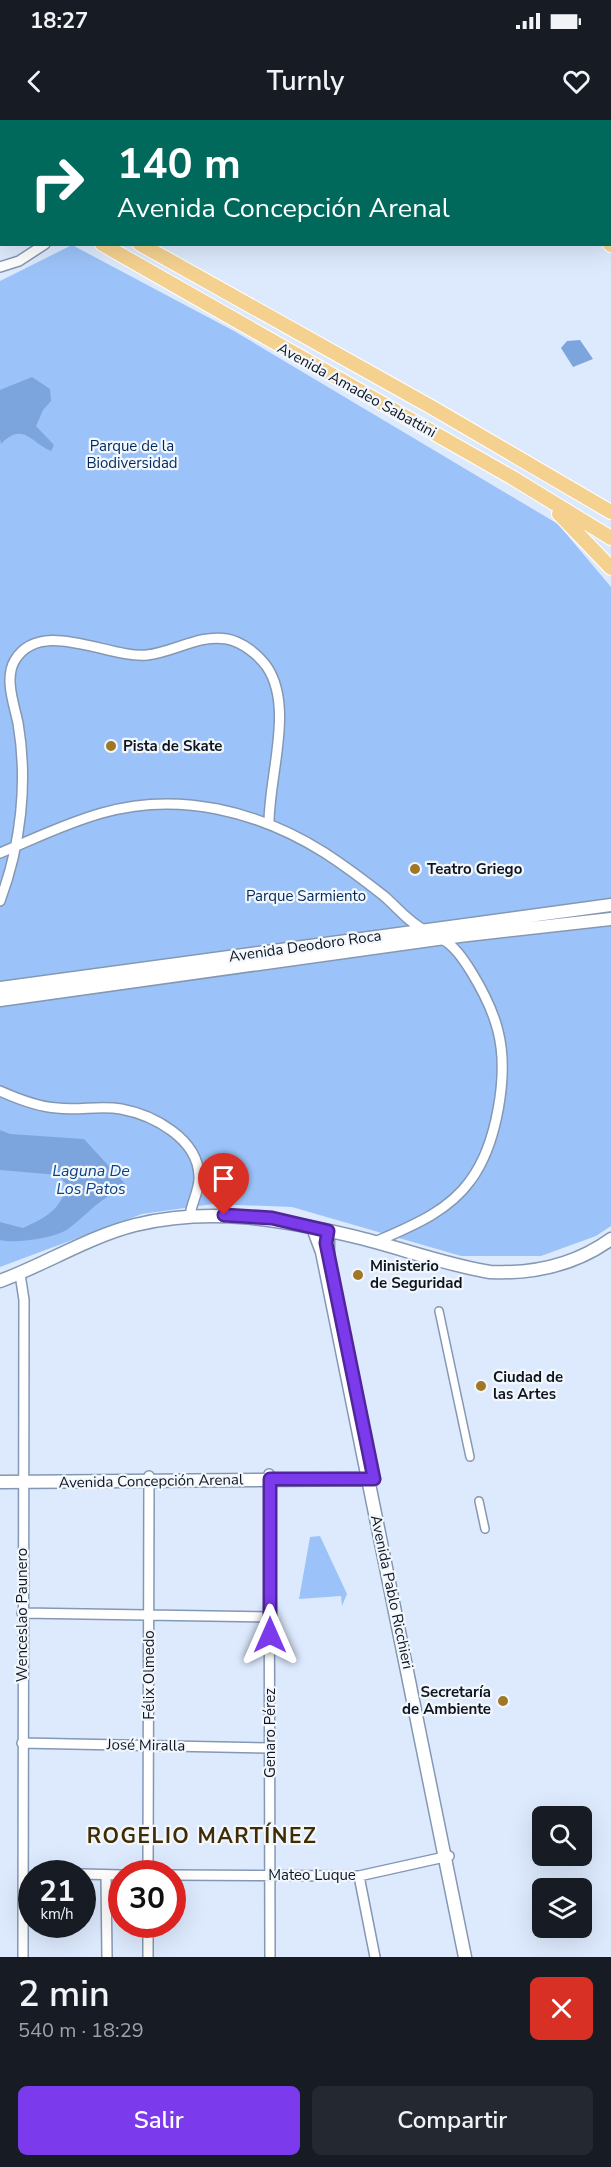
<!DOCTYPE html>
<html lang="es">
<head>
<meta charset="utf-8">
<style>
	:root { --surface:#171b24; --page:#242831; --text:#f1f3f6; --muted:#9ea1a6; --accent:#7c3aed }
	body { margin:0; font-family:"Nunito Sans",sans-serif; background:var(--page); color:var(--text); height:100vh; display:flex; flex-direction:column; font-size:22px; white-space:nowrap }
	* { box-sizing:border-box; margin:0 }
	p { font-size:20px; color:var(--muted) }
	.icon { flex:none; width:33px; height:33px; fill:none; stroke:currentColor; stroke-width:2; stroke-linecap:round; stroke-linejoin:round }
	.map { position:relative; height:1837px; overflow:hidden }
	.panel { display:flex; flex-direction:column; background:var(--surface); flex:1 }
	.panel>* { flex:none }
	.hud { position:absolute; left:0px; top:0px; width:612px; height:126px; box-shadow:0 6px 24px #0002; background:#00695c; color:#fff; overflow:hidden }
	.tools { position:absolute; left:532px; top:1686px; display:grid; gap:12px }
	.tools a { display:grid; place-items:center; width:60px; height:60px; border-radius:9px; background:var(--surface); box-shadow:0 6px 24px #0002; font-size:30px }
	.speed { position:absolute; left:18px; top:1740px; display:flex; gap:12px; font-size:30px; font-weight:700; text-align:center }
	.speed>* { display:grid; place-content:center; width:78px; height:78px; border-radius:50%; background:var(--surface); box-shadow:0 6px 24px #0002; line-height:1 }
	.speed small { font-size:15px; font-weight:400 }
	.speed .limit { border:9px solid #d22; background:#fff; color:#111 }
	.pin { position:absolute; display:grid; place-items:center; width:51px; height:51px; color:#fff; margin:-62px -26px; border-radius:50% 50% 50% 0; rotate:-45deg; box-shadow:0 0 6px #0007 }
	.pin .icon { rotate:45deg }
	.me { position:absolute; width:66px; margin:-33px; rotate:0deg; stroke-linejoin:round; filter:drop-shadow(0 0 4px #0008) }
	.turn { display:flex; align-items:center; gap:21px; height:126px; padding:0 18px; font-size:27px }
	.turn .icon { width:78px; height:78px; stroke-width:2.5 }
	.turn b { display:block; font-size:42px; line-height:51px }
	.round { display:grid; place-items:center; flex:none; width:63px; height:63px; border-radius:9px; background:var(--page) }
	.headline { display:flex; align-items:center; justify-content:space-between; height:102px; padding:0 18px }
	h1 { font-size:36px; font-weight:600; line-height:45px }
	.cta { display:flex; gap:12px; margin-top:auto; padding:12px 18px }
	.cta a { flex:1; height:69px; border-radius:9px; background:var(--accent); color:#fff; font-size:24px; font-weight:600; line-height:69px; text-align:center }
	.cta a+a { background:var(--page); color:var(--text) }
	.status { display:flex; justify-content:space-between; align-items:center; height:42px; padding:0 30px; background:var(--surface); direction:ltr }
	.status svg { height:16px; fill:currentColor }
	header { display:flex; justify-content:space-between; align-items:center; height:78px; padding:0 18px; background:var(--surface); font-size:27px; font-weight:600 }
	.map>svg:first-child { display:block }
</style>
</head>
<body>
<div class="status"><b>18:27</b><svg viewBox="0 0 49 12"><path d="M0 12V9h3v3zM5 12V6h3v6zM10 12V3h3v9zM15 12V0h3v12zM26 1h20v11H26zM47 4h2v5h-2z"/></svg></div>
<header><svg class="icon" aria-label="back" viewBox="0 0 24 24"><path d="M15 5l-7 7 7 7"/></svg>Turnly<svg class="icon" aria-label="heart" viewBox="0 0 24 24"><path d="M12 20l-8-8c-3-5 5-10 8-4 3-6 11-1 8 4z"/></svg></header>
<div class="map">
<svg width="611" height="1837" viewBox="0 0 611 1837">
	<rect width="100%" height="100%" fill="#ddeafd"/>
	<!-- green -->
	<path fill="#9cc3f9" d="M72,125L234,211L558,404L611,467V1106L596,1116L541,1136H461L292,1087L213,1084L142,1094L0,1147V161Z
		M320,1416L347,1474L342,1486L341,1476L299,1479L310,1417Z"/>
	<!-- water -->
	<path fill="#7ca5de" d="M580,220L593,239L573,247L561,228L567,221Z
		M32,257L50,269L51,281L43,290L36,306L54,325L51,331C31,323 23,301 1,324L0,319V270Z
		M0,1010L10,1014L84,1019L128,1067C97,1079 92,1091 68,1109C56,1118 14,1124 0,1120V1102L23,1108C47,1097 58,1091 68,1066L58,1055L0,1050Z"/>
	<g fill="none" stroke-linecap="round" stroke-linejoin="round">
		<!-- pedestrian casing -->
		<g stroke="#8498b4" stroke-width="10">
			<path id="pedestrian" d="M439,1191L470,1337
				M479,1381L485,1409"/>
		</g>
		<!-- minor casing -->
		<g stroke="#8498b4" stroke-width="12">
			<path id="minor" d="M607,2L608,0
				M610,18L611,19
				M0,147L19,141L45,124
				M0,733C34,719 66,703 102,693C179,671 258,691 325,733C345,746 365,761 384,776C398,788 408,802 426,811
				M0,781C21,725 28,662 18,603C14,584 4,558 15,540C41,497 109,539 147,535C174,532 200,514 227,519C242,522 258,534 267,547C294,587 269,655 269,703
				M0,971C18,979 38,987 57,988C78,991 100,985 121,989C154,995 198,1019 199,1056C200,1070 191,1083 190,1096
				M375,1122C409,1107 448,1092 470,1061C497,1025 509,954 498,911C493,891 483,871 472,853C464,840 453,823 438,817
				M20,1154L24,1180L23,1837
				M269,1354L270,1837
				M22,1493L270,1497
				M22,1623L270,1628
				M82,1754L122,1755
				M148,1754L149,1356
				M106,1755L107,1837
				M172,1755L359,1756L449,1736
				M359,1756L375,1837
				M148,1837V1804"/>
		</g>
		<!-- secondary casing -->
		<g stroke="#8498b4" stroke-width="15">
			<path id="secondary" d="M0,868L611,785
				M0,880L459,816L611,799
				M313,1108L322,1132L465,1837
				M328,1111V1134
				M0,1161C46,1144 88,1117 135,1105C210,1087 279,1099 352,1116C399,1127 442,1144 490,1152C534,1154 575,1145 611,1119
				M0,1362L374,1359"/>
		</g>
		<!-- primary casing -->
		<g stroke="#fff" stroke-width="16">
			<path id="primary" d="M473,0L475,2
				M487,0L488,2
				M499,0L501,2
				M0,42L2,43
				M0,60L2,61
				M610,110H611
				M102,124L513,358L611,418
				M140,124L433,288L611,392
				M610,124L611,125
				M559,394L611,448"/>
		</g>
		<!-- pedestrian -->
		<use href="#pedestrian" stroke="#fff" stroke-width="7"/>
		<!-- minor -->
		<use href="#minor" stroke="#fff" stroke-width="9"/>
		<!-- secondary -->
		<use href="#secondary" stroke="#fff" stroke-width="12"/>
		<!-- primary -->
		<use href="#primary" stroke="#f4d18f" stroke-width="14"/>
	</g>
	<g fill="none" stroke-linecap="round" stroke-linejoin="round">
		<!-- route casing -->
		<g stroke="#51269a" stroke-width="15">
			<path id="route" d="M224,1095L272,1098L328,1111L326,1123L374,1359H270V1515"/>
		</g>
		<!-- route -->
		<use href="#route" stroke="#7c3aed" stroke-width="10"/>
	</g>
	<!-- markers -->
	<g fill="#9f7725" stroke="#f2f7fd" stroke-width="2">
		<circle cx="111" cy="626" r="6"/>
		<circle cx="415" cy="749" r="6"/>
		<circle cx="358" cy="1155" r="6"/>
		<circle cx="481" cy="1266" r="6"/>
		<circle cx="503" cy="1581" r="6"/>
	</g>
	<g text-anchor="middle" stroke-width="4.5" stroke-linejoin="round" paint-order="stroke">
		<!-- street labels -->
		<g font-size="15" fill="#0e151f" stroke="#f2f7fd">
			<text transform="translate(357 270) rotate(29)" y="5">Avenida Amadeo Sabattini</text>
			<text transform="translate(305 826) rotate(-8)" y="5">Avenida Deodoro Roca</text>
			<text transform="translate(151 1361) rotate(-1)" y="5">Avenida Concepción Arenal</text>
			<text transform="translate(392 1472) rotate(78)" y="5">Avenida Pablo Ricchieri</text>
			<text transform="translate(22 1495) rotate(-90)" y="5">Wenceslao Paunero</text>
			<text transform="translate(149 1555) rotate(-90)" y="5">Félix Olmedo</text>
			<text transform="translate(270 1613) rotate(-90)" y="5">Genaro Pérez</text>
			<text transform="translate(146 1625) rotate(1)" y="5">José Miralla</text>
			<text x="312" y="1760">Mateo Luque</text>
		</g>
		<!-- park labels -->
		<g font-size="15" fill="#00295b" stroke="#f2f7fd">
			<text x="132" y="331">Parque de la<tspan x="132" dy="17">Biodiversidad</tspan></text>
			<text x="306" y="781">Parque Sarmiento</text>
		</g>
		<!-- poi labels -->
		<g font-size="15" font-weight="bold" fill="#0e151f" stroke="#f2f7fd" text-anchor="start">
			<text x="123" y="631">Pista de Skate</text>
			<text x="427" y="754">Teatro Griego</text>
			<text x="370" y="1151">Ministerio<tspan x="370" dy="17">de Seguridad</tspan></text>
			<text x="493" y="1262">Ciudad de<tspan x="493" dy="17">las Artes</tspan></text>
			<text x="491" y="1577" text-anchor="end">Secretaría<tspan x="491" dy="17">de Ambiente</tspan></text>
		</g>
		<!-- water labels -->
		<g font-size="16" font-style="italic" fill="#0a4285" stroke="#f2f7fd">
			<text x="91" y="1056">Laguna De<tspan x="91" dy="18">Los Patos</tspan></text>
		</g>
		<!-- district labels -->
		<g font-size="21" font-weight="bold" letter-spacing="1.5" fill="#3f2c04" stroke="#f2f7fd">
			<text x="202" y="1723">ROGELIO MARTÍNEZ</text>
		</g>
	</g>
</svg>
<div class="tools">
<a><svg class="icon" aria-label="search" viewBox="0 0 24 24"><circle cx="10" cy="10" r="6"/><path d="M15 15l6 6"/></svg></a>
<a><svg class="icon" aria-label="layers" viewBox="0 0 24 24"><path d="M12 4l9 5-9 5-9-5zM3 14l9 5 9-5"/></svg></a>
</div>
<div class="speed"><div>21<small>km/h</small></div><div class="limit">30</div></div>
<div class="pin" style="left:224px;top:1095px;background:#d93025"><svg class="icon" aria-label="arrive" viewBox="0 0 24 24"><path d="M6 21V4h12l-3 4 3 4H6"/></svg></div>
<svg class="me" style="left:270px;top:1515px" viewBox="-20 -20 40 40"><path d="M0-17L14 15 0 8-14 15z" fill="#7c3aed" stroke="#fff" stroke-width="4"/></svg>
<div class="hud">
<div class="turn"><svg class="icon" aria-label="right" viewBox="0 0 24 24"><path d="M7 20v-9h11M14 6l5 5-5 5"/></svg><div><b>140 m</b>Avenida Concepción Arenal</div></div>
</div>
</div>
<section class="panel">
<div class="headline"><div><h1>2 min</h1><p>540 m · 18:29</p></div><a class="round" style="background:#d93025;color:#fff"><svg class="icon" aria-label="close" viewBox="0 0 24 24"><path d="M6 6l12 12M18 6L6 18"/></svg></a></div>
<div class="cta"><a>Salir</a><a>Compartir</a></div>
</section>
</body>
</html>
